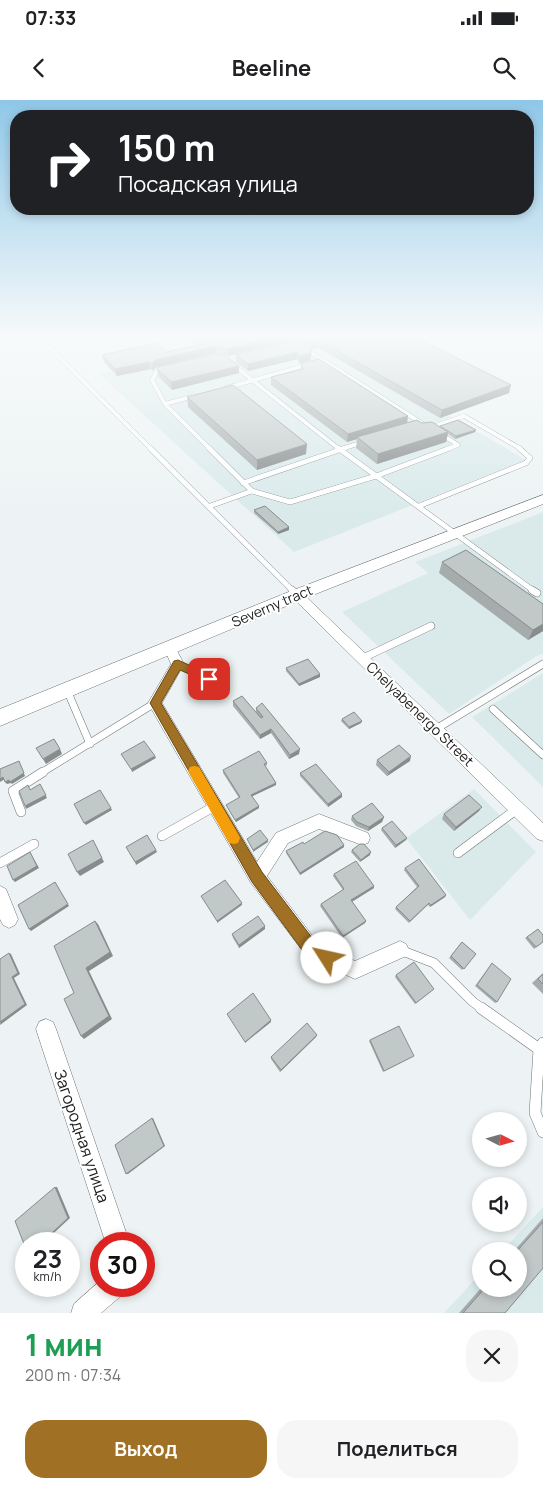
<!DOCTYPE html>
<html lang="ru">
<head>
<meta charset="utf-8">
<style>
	:root { --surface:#fff; --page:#f6f6f6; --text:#202124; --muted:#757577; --accent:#a07124 }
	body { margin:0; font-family:Manrope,sans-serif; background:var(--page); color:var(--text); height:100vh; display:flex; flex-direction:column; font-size:19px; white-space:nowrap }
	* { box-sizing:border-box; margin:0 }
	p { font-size:16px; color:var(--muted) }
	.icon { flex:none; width:28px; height:28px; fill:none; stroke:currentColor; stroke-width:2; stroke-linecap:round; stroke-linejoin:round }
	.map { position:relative; height:1213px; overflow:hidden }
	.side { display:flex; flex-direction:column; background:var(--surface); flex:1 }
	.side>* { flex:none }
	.guide { position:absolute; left:10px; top:10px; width:524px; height:105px; border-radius:20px; box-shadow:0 2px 8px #0003; background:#202124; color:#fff; overflow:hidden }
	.needle { width:32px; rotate:96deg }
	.tools { position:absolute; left:472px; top:1012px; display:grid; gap:10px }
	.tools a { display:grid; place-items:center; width:55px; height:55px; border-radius:50%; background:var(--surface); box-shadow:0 2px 8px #0003; font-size:25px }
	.speed { position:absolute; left:15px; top:1132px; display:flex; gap:10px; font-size:25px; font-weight:700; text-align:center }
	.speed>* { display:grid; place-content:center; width:65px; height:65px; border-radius:50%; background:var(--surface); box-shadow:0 2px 8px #0003; line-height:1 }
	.speed small { font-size:12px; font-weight:400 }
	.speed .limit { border:8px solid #d22; background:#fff; color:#111 }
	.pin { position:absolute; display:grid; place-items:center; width:42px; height:42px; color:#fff; margin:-21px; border-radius:10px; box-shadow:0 2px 8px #0006 }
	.me { position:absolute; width:55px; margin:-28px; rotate:305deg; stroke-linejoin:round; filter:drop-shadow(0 0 4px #0008) }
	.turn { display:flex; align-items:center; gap:18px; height:105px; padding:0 25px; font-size:22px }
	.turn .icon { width:65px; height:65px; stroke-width:2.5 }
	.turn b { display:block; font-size:35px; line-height:42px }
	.round { display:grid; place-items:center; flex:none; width:52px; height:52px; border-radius:20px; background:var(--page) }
	.overview { display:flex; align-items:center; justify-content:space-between; height:85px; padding:0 25px }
	h1 { font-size:30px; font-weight:700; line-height:38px; color:#1e9e55 }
	.cta { display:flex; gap:10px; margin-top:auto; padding:10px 25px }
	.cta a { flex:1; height:58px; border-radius:20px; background:var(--accent); color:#fff; font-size:20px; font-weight:700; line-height:58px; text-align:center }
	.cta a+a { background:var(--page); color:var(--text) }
	.status { display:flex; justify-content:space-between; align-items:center; height:35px; padding:0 25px; background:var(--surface); direction:ltr }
	.status svg { height:14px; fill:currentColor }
	header { display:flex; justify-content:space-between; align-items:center; height:65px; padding:0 25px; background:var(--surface); font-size:22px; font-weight:700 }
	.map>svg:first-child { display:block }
</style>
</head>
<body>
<div class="status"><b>07:33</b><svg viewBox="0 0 49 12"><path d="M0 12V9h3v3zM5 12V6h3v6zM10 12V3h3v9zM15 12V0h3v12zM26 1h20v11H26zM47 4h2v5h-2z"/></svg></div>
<header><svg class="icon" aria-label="back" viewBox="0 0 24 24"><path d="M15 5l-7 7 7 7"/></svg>Beeline<svg class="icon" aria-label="search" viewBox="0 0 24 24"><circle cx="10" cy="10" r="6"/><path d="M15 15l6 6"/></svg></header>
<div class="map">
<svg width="543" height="1213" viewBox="0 0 543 1213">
	<rect width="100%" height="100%" fill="#edf3f4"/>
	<!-- built -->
	<path fill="#daeaeb" d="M250,239H316L526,360L294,452L99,274Z
		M543,412V553L535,557L449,614L342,512L428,473L415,462Z
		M543,573V687L472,617Z
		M474,689L536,752L470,820L406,738Z
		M543,1107V1213H444L481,1173V1189H519V1151H502Z"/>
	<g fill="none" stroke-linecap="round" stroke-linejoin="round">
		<!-- lane-far4 casing -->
		<g stroke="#6e7374" stroke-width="4.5">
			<path id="lane-far4" d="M41,239L151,349
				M304,248L423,324
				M232,264L339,349
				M165,269L157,271L152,280L165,304
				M226,288L310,264
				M194,296L165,304L210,349
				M430,328L464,316L521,349
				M439,333L458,345L447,349
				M342,349L363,342"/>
		</g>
		<!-- lane-far3 casing -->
		<g stroke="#6e7374" stroke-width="5.5">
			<path id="lane-far3" d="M150,348L293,491
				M209,348L252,391L210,406
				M338,348L534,491
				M243,383L345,348
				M252,391L290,402L376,376L450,348
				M419,406L526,363L530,358L519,348"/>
		</g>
		<!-- lane-far2 casing -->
		<g stroke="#6e7374" stroke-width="8">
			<path id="lane-far2" d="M292,490L297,495
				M532,490L537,493
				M363,558L431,526
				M178,564L225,587
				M67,590L90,644
				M493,609L543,655
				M436,629L543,564
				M41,673L155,603"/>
		</g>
		<!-- lane-far1 casing -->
		<g stroke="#6e7374" stroke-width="10">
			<path id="lane-far1" d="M21,712L13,691L43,672
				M162,736L215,706
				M458,753L517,709
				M0,763L34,744
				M400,850L434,863L473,902L483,909"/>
		</g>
		<!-- lane casing -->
		<g stroke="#6e7374" stroke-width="12">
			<path id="lane" d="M481,908L539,949
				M543,943L539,949L535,1013L543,1032"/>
		</g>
		<!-- street casing -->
		<g stroke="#6e7374" stroke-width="1">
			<path id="street" d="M297,491L301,492L543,723V741L537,739L293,498L291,495Z
				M170,543L174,545L184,564L162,603L257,762L276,733L319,714L368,733L370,738L368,743L362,745L319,729L288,743L267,776L320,846L355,861L400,841L406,844L409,850L406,856L355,879L308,858L251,783L148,603L171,564L164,548L166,545Z
				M0,786L6,789L18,819L15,825L9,828L3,825L0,819Z
				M46,919L53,922L56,929L130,1144H106L36,929L39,922Z
				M101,1180V1186H125L122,1195L101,1213H71L74,1204Z"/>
		</g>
		<!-- secondary casing -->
		<g stroke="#6e7374" stroke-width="1">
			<path id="secondary" d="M543,395V404L303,499L0,626V609L291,491Z"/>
		</g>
		<!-- lane-far4 -->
		<use href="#lane-far4" stroke="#fff" stroke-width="4"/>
		<!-- lane-far3 -->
		<use href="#lane-far3" stroke="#fff" stroke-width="5"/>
		<!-- lane-far2 -->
		<use href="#lane-far2" stroke="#fff" stroke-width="7"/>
		<!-- lane-far1 -->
		<use href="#lane-far1" stroke="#fff" stroke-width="9"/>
		<!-- lane -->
		<use href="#lane" stroke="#fff" stroke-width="11"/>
		<!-- street -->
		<use href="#street" fill="#fff" fill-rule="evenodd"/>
		<!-- secondary -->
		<use href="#secondary" fill="#fff" fill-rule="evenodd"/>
	</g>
	<!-- wall -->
	<path fill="#a6acac" d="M191,239H419L509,293L440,318L317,247L315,250L297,239L228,256L216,253L156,267L153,271L151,269L117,276L104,262L102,255L166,252L196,245L191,242Z
		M312,249L311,256L310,260L299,263L298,259L248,271L236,262V255Z
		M301,263L407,322L422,323L475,332L455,339L448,334L446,342L377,364L356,348L357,339L347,342L271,285V277L301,269Z
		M239,266V273L172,290L158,276L157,269Z
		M187,297L306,354L257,370L188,307Z
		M254,410L289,427V430L278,434L254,413Z
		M442,462L543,531L528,540L439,473Z
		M286,568L320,577L299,586L286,571Z
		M233,601L256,612V608L299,654L289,659L271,633L260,639L233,606Z
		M342,619L362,621L361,623L349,629L341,621Z
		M377,660L410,661L387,676L376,665Z
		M267,663V665L265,666L276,683V685L252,696L259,708L236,722L227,707L226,705L239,698L223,673V670Z
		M300,673L342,697L328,707L300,676Z
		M479,711L454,731L442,719L444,714Z
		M352,716L384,717L382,722L368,731L356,726L351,720Z
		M382,728L407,738L406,740L395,748L381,730Z
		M304,744L344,745V747L300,775L286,753V751Z
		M352,750L370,755L360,762L351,752Z
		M405,768L446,795L445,797L430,807L428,805L409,823L395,809L396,807L417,787L404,770Z
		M334,774L374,786V788L352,802L366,821L365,823L342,838L320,806L321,804L343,790L333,776Z
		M265,829L239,848L233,838L232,834Z
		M538,829L543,842L534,849L525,838Z
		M462,842L476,854L462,870L449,858Z
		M492,863L497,902L495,903L475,886Z
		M543,873V894L532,883Z
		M396,875L434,889L415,904L395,877Z
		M317,935L316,937L280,972L271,959V957Z
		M370,940L414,956L383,972L369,941Z
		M543,1118V1168L505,1213H459L481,1188V1189H519V1151H514Z"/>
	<!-- shaded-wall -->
	<path fill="#878c8c" d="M269,239H297L228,256V249Z
		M318,240L317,247L315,250L316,243Z
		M216,246V253L156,267L153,271L152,264L155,260Z
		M312,249L311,256L310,260L299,263V256Z
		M298,252V259L248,271V264Z
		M149,262L151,269L117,276L115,269Z
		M239,266V273L172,290L171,282Z
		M511,285L509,293L440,318L442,310Z
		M408,316L407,324L357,337V339L347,342L348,334Z
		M476,330L475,332L455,339L456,336Z
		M448,332L446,342L377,364L378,354Z
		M307,344L306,354L257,370V360Z
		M289,427V430L278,434V432Z
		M543,524V531L528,540L533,530Z
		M320,574V577L299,586V584Z
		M362,621L361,623L349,629V627Z
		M271,629V633L260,639V635Z
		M60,649L62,654L46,664L43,659Z
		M300,649L299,654L289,659L290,655Z
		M155,656L156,658L132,672L131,669Z
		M411,656L410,661L387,676L389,672Z
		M19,661L25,676L12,684L11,683L7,684L5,682Z
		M3,677L5,679L0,682V679Z
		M276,683V685L251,697V695Z
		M40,684L47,698L26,709L25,706Z
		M342,694V697L328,707V704Z
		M259,706V708L236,722L235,720Z
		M482,707L479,711L454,731L456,727Z
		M111,708L112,710L86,725L84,723Z
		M384,717L382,722L368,731L369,727Z
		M407,738L406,740L395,748L396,745Z
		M93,740L104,762L80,776L77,772Z
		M268,740V742L253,752V750Z
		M344,745V747L300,775V773Z
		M156,750L157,752L136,765L135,762Z
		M30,752L39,768L15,782L13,780Z
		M371,752L370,755L360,762L361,760Z
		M55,782L69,806L31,831L29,829Z
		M374,786V788L351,802V800Z
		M446,795L445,797L430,807L431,805Z
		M242,803V805L217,823V821Z
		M95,821L98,824L113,856L89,871L112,919L84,939L81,936L86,868Z
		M366,821L365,823L342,838L343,836Z
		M265,826V829L239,848V845Z
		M9,853L11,854L20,874L14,878L27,905L0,925Z
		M271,920V922L245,943V942Z
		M317,935L316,937L280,972L281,970Z
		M152,1018H153L165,1046L128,1074H126Z
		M55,1087H57L70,1118L42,1144H40Z"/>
	<!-- building -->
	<path fill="#c1c8c8" stroke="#878c8c" d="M196,239H269L228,249L216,246L155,260L152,264L149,262L115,269L102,255L157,243L166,252L202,244Z
		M309,239H419L511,285L442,310L318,240L316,243Z
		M297,240L312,249L310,253L299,256L298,252L248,264L236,255Z
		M216,254L226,256L239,266L171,282L157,269L158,267Z
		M319,259L408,316L348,334L271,277L303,269L301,263Z
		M233,285L307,344L257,360L187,297Z
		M417,320L422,323L432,322L448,332L378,354L357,337Z
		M458,320L476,330L456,336L440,326Z
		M265,406L289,427L278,432L254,410Z
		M466,450L543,504V524L533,530L442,462Z
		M308,559L320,574L299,584L286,568Z
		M242,596L261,618L263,617L256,608L262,603L300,649L290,655L271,629L260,635L233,601Z
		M354,612L362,621L349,627L342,619Z
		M54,639L60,649L43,659L36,648Z
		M144,641L155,656L131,669L121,654Z
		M399,645L411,656L389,672L377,660Z
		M259,651L267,663L264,664L276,683L251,695L259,706L235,720L226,705L240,697L223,670Z
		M19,661L24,673L10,682L9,680L5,682L3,677L0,679V669Z
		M316,664L342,694L328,704L300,673Z
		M40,684L46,695L25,706L19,691L28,685L30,690Z
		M100,690L111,708L84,723L74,704Z
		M469,695L482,707L456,727L444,714Z
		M372,703L384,717L369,727L357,722L352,716Z
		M392,721L407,738L396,745L382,728Z
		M260,730L268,740L253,750L247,739Z
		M325,731L337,735L344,745L300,773L286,751L303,742L304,744Z
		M147,735L156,750L135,762L126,747Z
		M93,740L102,758L77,772L68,754Z
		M360,744H364L371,752L361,760L352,750Z
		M30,752L37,766L13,780L7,766Z
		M419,759L446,795L431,805L429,803L410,821L396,807L419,786L405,768Z
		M356,761L374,786L351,800L366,821L343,836L321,804L344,789L334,774Z
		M225,780L242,803L217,821L201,796Z
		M55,782L68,804L29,829L18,805Z
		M258,816L265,826L239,845L232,834Z
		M95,821L110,852L86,868L109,916L81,936L64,899L74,893L54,846Z
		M538,829L543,835V842L536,847L527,837Z
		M462,842L476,854L464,869L451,856Z
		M9,853L18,873L12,877L25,904L0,922V859Z
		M414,862L434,889L416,903L396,875Z
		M492,863L511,879L497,902L477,885Z
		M543,874V884L538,879Z
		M253,893L271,920L245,942L227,914Z
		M307,923L317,935L281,970L271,957Z
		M399,926L414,956L384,971L370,940Z
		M152,1018L164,1046L126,1074L115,1045Z
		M55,1087L68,1118L40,1144H26V1149L15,1121Z
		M543,1122V1168L505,1213H463L484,1189H519V1151H517Z"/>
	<!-- sky -->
	<linearGradient id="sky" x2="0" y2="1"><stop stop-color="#8fc7e8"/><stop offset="0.58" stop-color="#f7fafa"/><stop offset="1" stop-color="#f7fafa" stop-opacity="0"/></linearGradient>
	<rect width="543" height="409" fill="url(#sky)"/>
	<!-- route -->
	<path fill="#a07124" stroke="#684917" d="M178,560L213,576L214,579L209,583L180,570L161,603L262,772L319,847L333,853L335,858L333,863L327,866L308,858L252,782L150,603L174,561Z"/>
	<!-- slow -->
	<path fill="#f59e0b" d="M194,666L199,667L238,734L240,738L238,743L234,744L229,743L190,675L188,671L190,667Z"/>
	<g text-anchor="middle" stroke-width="4" stroke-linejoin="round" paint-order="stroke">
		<!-- street labels -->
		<g font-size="14" fill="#1b1d1d" stroke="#fff">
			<text transform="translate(272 506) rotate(-23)" y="5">Severny tract</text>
			<text transform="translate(420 614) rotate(44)" y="5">Chelyabenergo Street</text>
		</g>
		<!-- near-street labels -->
		<g font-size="16" fill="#1b1d1d" stroke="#fff">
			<text transform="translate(82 1036) rotate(71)" y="6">Загородная улица</text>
		</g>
	</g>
</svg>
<div class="tools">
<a><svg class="needle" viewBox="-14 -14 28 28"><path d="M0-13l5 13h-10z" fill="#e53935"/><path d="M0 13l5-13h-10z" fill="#757577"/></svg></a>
<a><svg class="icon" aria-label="sound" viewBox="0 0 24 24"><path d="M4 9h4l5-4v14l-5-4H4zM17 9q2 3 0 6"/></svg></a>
<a><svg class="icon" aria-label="search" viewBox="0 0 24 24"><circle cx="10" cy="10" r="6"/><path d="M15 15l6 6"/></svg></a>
</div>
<div class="speed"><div>23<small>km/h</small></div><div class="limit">30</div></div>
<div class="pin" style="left:209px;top:579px;background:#d93025"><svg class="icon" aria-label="arrive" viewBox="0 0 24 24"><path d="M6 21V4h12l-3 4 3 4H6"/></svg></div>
<svg class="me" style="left:327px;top:858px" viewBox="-20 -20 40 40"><circle r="19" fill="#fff"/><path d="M0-13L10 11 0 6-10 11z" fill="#a07124"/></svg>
<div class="guide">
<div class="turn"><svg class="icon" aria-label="right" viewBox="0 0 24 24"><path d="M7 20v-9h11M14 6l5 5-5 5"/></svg><div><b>150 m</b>Посадская улица</div></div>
</div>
</div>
<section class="side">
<div class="overview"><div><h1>1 мин</h1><p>200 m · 07:34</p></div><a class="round"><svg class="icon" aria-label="close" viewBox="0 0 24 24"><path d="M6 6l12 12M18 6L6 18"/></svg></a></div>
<div class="cta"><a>Выход</a><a>Поделиться</a></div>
</section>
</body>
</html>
